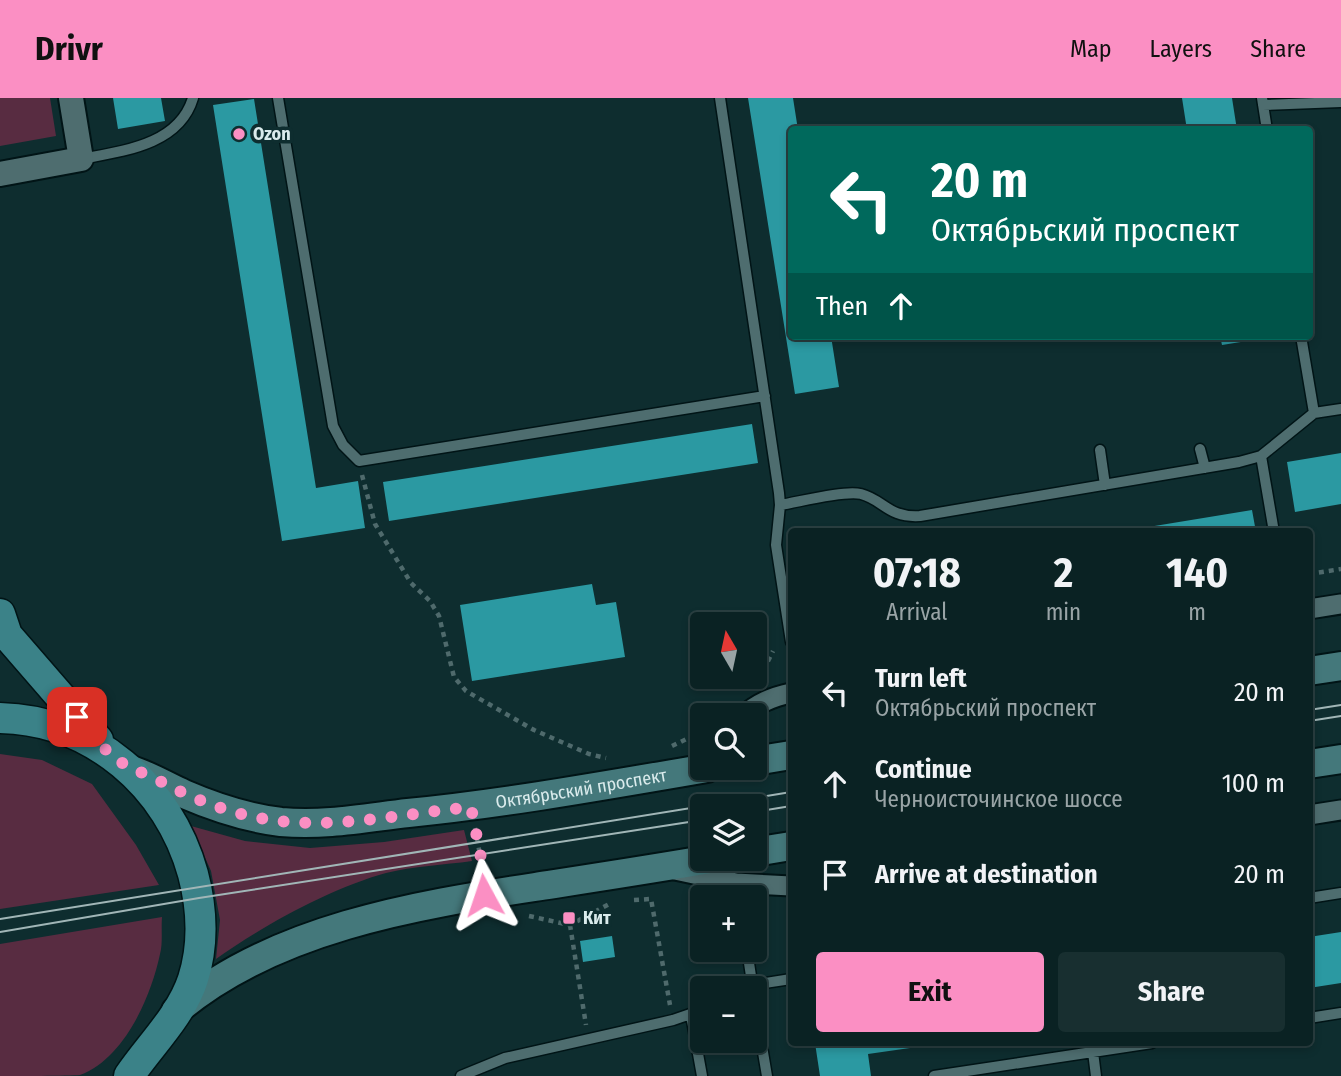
<!DOCTYPE html>
<html lang="en">
<head>
<meta charset="utf-8">
<style>
	:root { --surface:#0a2223; --page:#182f30; --text:#f1f3f6; --muted:#99a4a6; --line:#2a3f41; --accent:#fb8fc3 }
	body { margin:0; font-family:"Fira Sans Condensed",sans-serif; background:var(--page); color:var(--text); height:100vh; display:flex; flex-direction:column; font-size:26px; white-space:nowrap }
	* { box-sizing:border-box; margin:0 }
	p { font-size:23px; color:var(--muted) }
	.icon { flex:none; width:38px; height:38px; fill:none; stroke:currentColor; stroke-width:2; stroke-linecap:round; stroke-linejoin:round }
	.map { position:relative; flex:1; overflow:hidden }
	.panel { position:absolute; left:788px; top:430px; width:525px; height:518px; display:flex; flex-direction:column; background:var(--surface); border-radius:7px; box-shadow:0 4px 10px #0003,0 0 0 2px var(--line) }
	.panel>* { flex:none }
	.banner { position:absolute; left:788px; top:28px; width:525px; height:214px; border-radius:7px; box-shadow:0 4px 10px #0003,0 0 0 2px var(--line); background:#00695c; color:#fff; overflow:hidden }
	.needle { width:46px; rotate:351deg }
	.fabs { position:absolute; left:690px; top:514px; display:grid; gap:14px }
	.fabs a { display:grid; place-items:center; width:77px; height:77px; border-radius:7px; background:var(--surface); box-shadow:0 4px 10px #0003,0 0 0 2px var(--line); font-size:35px }
	.pin { position:absolute; display:grid; place-items:center; width:60px; height:60px; color:#fff; margin:-30px; border-radius:14px; box-shadow:0 4px 10px #0006 }
	.me { position:absolute; width:77px; margin:-38px; rotate:355deg; stroke-linejoin:round; filter:drop-shadow(0 0 5px #0008) }
	.turn { display:flex; align-items:center; gap:24px; height:147px; padding:0 28px; font-size:32px }
	.turn .icon { width:91px; height:91px; stroke-width:2.5 }
	.turn b { display:block; font-size:49px; line-height:60px }
	.then { display:flex; align-items:center; height:66px; padding:0 28px; background:#0003; gap:14px; font-size:26px }
	.eta { display:flex; justify-content:space-evenly; align-items:center; height:119px; text-align:center }
	.eta b { font-size:42px; font-weight:700; line-height:49px }
	.action { display:flex; gap:14px; margin-top:auto; padding:14px 28px }
	.action a { flex:1; height:80px; border-radius:7px; background:var(--accent); color:#111; font-size:28px; font-weight:700; line-height:80px; text-align:center }
	.action a+a { background:var(--page); color:var(--text) }
	ul { padding:0; list-style:none }
	li { display:flex; align-items:center; gap:21px; height:91px; padding:0 28px }
	li div { flex:1 }
	li b { display:block; font-size:26px }
	li em { font-style:normal }
	header { display:flex; align-items:center; gap:42px; box-sizing:border-box; height:98px; padding:0 35px; background:var(--accent); color:#111 }
	header strong { font-size:33px }
	nav { display:flex; gap:38px; margin-inline-start:auto; font-size:24px }
	.map>svg:first-child { display:block }
</style>
</head>
<body>
<header>
<strong>Drivr</strong>
<nav><a>Map</a><a>Layers</a><a>Share</a></nav>
</header>
<div class="map">
<svg width="1341" height="978" viewBox="0 0 1341 978">
	<rect width="100%" height="100%" fill="#0e2d2f"/>
	<!-- green -->
	<path fill="#582c41" d="M0,0H50L56,38L0,48Z
		M0,656L42,662L92,686L136,747L159,787L0,811Z
		M191,728L245,743L310,750L384,744L464,732L472,763C444,767 413,768 386,775C331,790 262,828 216,861L220,822L211,773Z
		M162,819C161,831 163,845 160,856C151,899 124,961 80,977C69,978 15,978 0,978V846Z"/>
	<!-- building -->
	<path fill="#2b99a2" d="M113,0H161L165,23L118,31Z
		M748,0H793L798,32H791V238H831L839,289L795,296Z
		M1182,0H1232L1237,32H1187Z
		M254,1L316,390L358,383L365,430L282,443L213,7Z
		M1220,238H1272V239L1222,247Z
		M752,326L758,365L389,423L383,384Z
		M1341,355V406L1295,414L1287,364Z
		M1252,412L1256,434H1124V433Z
		M592,486L596,507L616,504L625,559L472,583L460,507Z
		M1341,834V885L1309,890V839Z
		M612,838L615,859L583,864L580,843Z
		M815,945H930L931,947L868,956L871,978H820Z"/>
	<g fill="none" stroke-linecap="round" stroke-linejoin="round">
		<!-- service casing -->
		<g stroke="#011416" stroke-width="13">
			<path id="service" d="M278,0L333,328L343,347L359,363L765,298
				M720,0L779,395L780,407L776,447L791,544
				M1262,0L1267,32
				M1263,7L1341,4
				M81,61C123,53 179,47 193,0
				M1301,238L1314,315
				M1200,351L1205,370
				M1100,352L1105,387
				M1261,358L1274,434
				M780,407C799,404 844,392 861,396C884,402 888,420 920,418L1239,364L1261,358L1314,315L1341,311
				M736,785L738,800
				M1309,800L1341,795
				M747,852L753,891
				M745,891L752,887L791,881
				M754,901L767,978
				M691,917L702,978
				M1309,920L1341,915
				M1093,954L1096,978
				M461,978L505,960L673,922L702,912
				M934,978L1152,945"/>
		</g>
		<!-- minor casing -->
		<g stroke="#011416" stroke-width="23">
			<path id="minor" d="M1309,511L1341,506
				M743,618C758,605 772,599 791,595
				M1309,717L1341,712
				M675,772L736,785L791,788"/>
		</g>
		<!-- tertiary casing -->
		<g stroke="#011416" stroke-width="28">
			<path id="tertiary" d="M0,76L81,61L71,0"/>
		</g>
		<!-- secondary casing -->
		<g stroke="#011416" stroke-width="32">
			<g id="secondary">
				<path d="M1309,573L1341,568"/>
				<path d="M754,663L791,657"/>
				<path d="M1309,666L1341,661"/>
				<path id="s1" d="M131,672C150,678 166,688 184,696C214,709 248,720 281,724C324,728 365,720 408,715C508,705 607,687 707,670"/>
				<path d="M754,754L791,748"/>
				<path d="M176,913C272,831 415,807 535,789C593,780 652,771 710,761"/>
			</g>
		</g>
		<!-- primary casing -->
		<g stroke="#011416" stroke-width="33">
			<path id="primary" d="M0,516L7,537L98,642
				M0,620C93,622 169,688 193,776C202,810 204,846 193,881C181,918 150,947 129,978"/>
		</g>
		<!-- path -->
		<path stroke="#4f6a6c" stroke-width="4.5" stroke-dasharray="5 5" stroke-linecap="butt" d="M362,377L375,426L411,485L430,503L439,518L454,579L466,593L534,632L589,656L606,660
			M1309,476L1341,471
			M749,586L764,571L773,553
			M672,648L695,637L702,630
			M475,730L483,773
			M634,802L651,801L670,907
			M529,818L570,827L611,805
			M570,827L586,927"/>
		<!-- service -->
		<use href="#service" stroke="#4e6d6f" stroke-width="10"/>
		<!-- minor -->
		<use href="#minor" stroke="#4e6d6f" stroke-width="19"/>
		<!-- tertiary -->
		<use href="#tertiary" stroke="#4e6d6f" stroke-width="24"/>
		<!-- secondary -->
		<use href="#secondary" stroke="#44787b" stroke-width="28"/>
		<!-- primary -->
		<use href="#primary" stroke="#3b8288" stroke-width="30"/>
		<!-- tram -->
		<path stroke="#a1b6b7" stroke-width="2" d="M1309,612L1341,607
			M1309,623L1341,618
			M754,714L791,708
			M0,821L791,694
			M0,834L199,800L702,722"/>
	</g>
	<g fill="none" stroke-linecap="round" stroke-linejoin="round">
		<!-- route -->
		<path stroke="#fb8fc3" stroke-width="12" stroke-dasharray="0 21.6" d="M77,619C88,631 98,644 109,655C124,669 142,674 160,683C197,703 238,719 280,723C342,730 410,715 471,709L482,765L484,797"/>
	</g>
	<!-- markers -->
	<g fill="#fb8fc3" stroke="#0e2d2f" stroke-width="2.5">
		<circle cx="239" cy="36" r="7"/>
		<rect x="562" y="813" width="14" height="14" rx="3.5"/>
	</g>
	<g text-anchor="middle" stroke-width="7" stroke-linejoin="round" paint-order="stroke">
		<!-- poi labels -->
		<g font-size="18" font-weight="bold" fill="#daebec" stroke="#0e2d2f" text-anchor="start">
			<text x="253" y="42">Ozon</text>
			<text x="583" y="826">Кит</text>
		</g>
		<!-- street labels -->
		<g font-size="18" fill="#daebec" stroke="#0e2d2f">
			<text dy="6" stroke="none"><textPath href="#s1" startOffset="462">Октябрьский проспект</textPath></text>
		</g>
	</g>
</svg>
<div class="fabs">
<a><svg class="needle" viewBox="-14 -14 28 28"><path d="M0-13l5 13h-10z" fill="#e53935"/><path d="M0 13l5-13h-10z" fill="#99a4a6"/></svg></a>
<a><svg class="icon" aria-label="search" viewBox="0 0 24 24"><circle cx="10" cy="10" r="6"/><path d="M15 15l6 6"/></svg></a>
<a><svg class="icon" aria-label="layers" viewBox="0 0 24 24"><path d="M12 4l9 5-9 5-9-5zM3 14l9 5 9-5"/></svg></a>
<a>+</a>
<a>−</a>
</div>
<div class="pin" style="left:77px;top:619px;background:#d93025"><svg class="icon" aria-label="arrive" viewBox="0 0 24 24"><path d="M6 21V4h12l-3 4 3 4H6"/></svg></div>
<svg class="me" style="left:484px;top:797px" viewBox="-20 -20 40 40"><path d="M0-17L14 15 0 8-14 15z" fill="#fb8fc3" stroke="#fff" stroke-width="4"/></svg>
<div class="banner">
<div class="turn"><svg class="icon" aria-label="left" viewBox="0 0 24 24"><path d="M17 20v-9H6M10 6l-5 5 5 5"/></svg><div><b>20 m</b>Октябрьский проспект</div></div>
<div class="then">Then<svg class="icon" aria-label="ahead" viewBox="0 0 24 24"><path d="M12 20V5M6 11l6-6 6 6"/></svg></div>
</div>
<section class="panel">
<div class="eta">
<div><b>07:18</b><p>Arrival</p></div>
<div><b>2</b><p>min</p></div>
<div><b>140</b><p>m</p></div>
</div>
<ul>
<li><svg class="icon" aria-label="left" viewBox="0 0 24 24"><path d="M17 20v-9H6M10 6l-5 5 5 5"/></svg><div><b>Turn left</b><p>Октябрьский проспект</p></div><em>20 m</em></li>
<li><svg class="icon" aria-label="ahead" viewBox="0 0 24 24"><path d="M12 20V5M6 11l6-6 6 6"/></svg><div><b>Continue</b><p>Черноисточинское шоссе</p></div><em>100 m</em></li>
<li><svg class="icon" aria-label="arrive" viewBox="0 0 24 24"><path d="M6 21V4h12l-3 4 3 4H6"/></svg><div><b>Arrive at destination</b></div><em>20 m</em></li>
</ul>
<div class="action"><a>Exit</a><a>Share</a></div>
</section>
</div>
</body>
</html>
